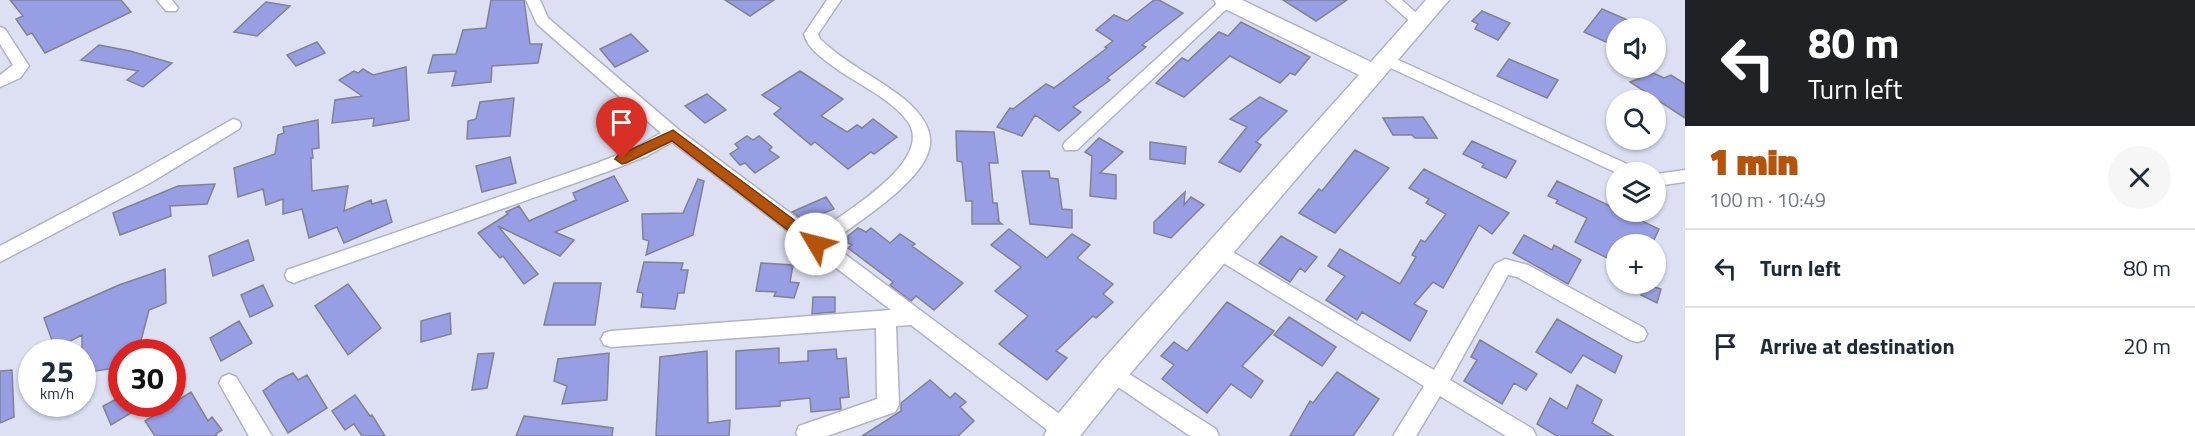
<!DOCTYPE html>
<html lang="en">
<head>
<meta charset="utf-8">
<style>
	:root { --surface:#fff; --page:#f6f6f7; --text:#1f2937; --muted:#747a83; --line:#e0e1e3; --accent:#b45309 }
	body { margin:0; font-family:"Titillium Web",sans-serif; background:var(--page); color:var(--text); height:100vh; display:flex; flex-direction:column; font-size:22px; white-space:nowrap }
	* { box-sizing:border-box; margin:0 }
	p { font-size:20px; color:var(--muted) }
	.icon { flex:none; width:33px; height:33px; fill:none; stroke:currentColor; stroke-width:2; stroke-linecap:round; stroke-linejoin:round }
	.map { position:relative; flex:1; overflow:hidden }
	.side { display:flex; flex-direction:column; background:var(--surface); width:510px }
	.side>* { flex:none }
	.hud { background:#202124; color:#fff; overflow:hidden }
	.tools { position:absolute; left:1606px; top:18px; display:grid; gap:12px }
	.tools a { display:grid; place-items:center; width:60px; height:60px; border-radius:50%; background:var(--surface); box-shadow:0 2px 4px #0004; font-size:30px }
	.speed { position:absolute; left:18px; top:339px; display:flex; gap:12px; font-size:30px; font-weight:700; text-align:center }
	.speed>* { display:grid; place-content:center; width:78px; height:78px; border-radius:50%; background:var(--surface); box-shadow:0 2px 4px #0004; line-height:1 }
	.speed small { font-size:15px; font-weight:400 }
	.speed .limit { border:9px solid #d22; background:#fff; color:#111 }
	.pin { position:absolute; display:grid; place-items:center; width:51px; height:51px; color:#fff; margin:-62px -26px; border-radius:50% 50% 50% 0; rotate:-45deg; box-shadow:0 0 6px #0007 }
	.pin .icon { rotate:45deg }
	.me { position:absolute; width:66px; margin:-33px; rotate:307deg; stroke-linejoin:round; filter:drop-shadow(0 0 4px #0008) }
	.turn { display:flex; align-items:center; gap:21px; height:126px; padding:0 24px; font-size:27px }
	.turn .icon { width:78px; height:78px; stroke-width:2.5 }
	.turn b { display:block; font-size:42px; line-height:51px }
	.round { display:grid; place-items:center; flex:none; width:63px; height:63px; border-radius:32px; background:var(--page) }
	.summary { display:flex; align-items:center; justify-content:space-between; height:102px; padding:0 24px }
	h1 { font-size:36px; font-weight:800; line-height:45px; color:var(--accent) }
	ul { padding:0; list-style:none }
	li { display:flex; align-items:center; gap:18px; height:78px; padding:0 24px; border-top:2px solid var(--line) }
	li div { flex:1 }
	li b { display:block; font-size:22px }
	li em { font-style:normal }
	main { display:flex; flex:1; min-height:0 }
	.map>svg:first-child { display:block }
</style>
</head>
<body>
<main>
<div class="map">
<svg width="1685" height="436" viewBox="0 0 1685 436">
	<rect width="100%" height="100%" fill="#dde0f2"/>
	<!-- building -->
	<path fill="#979ee4" stroke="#808292" stroke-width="1.5" d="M10,0H121L131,12L45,53L32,33L27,35L16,19L23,16Z
		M491,0H524L530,44H542L538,63L492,66L491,82L452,86L456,71L428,73L433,55L456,54L463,30L486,28Z
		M725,0H774L750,16Z
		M1154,0H1159L1183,13L1142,45L1146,47L1107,78L1110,80L1073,107L1081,112L1059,131L1035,115L1022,136L997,127L1010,108L1013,109L1046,84L1054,88L1107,48L1105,47L1113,41L1096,30L1114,15L1127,21Z
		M1283,0H1347L1316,21Z
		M266,2L290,6L257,36L234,32Z
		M1602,9L1630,21L1623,28H1617V47L1584,32Z
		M1482,11L1510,23L1498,40L1475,29L1478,24L1472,21Z
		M1241,22L1310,57L1295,75L1290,73L1280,83L1230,56L1184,97L1156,83L1182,58L1188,61L1219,32L1228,36Z
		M631,34L648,51L615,67L600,49Z
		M317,42L325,53L296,66L287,55Z
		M99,45L130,51L172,63L143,87L127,80L138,71L81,60Z
		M1509,59L1558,80L1547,98L1497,76Z
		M406,67L409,120L373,126L374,118L332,123L335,100L362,96L339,80L354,71L358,73L363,69L373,75Z
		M800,71L843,99L821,116L847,132L857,125L862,128L873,119L897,137L874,154L871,152L848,169L815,142L811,145L774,114L781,108L762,95Z
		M1653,73L1664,78L1671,75L1685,84V118L1630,82Z
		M707,94L726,110L705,123L685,106Z
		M1260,97L1287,111L1256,142L1261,145L1240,172L1219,162L1247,127L1230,119Z
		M514,98L510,136L467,139L468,121L476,119L480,102Z
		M1423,117L1437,138H1415L1412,135H1393L1383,118Z
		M318,120L319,148L312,149L313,158H311L312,191L348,186L344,211L371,200L372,204L386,200L392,222L344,243L337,227L309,238L302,209L283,214V199L266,205L263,189L238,197L234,168L275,154L278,135L284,133L283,127Z
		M956,131L994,132L998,163H989L993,203H997L999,221L997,220L1002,224H972V201H966L962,162L957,161Z
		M747,136L753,140L759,136L772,147L769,150L779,157L755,173L745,163L740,165L730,154L739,148L735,144Z
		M1099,138L1123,152L1100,173L1116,175V199L1090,196L1092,156L1085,152Z
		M1472,141L1516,161L1506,178L1482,167L1484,164L1463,154Z
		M1150,142L1186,147L1185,164L1150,159Z
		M1355,150L1389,168L1335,233L1299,213L1319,189L1322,191Z
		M510,157L516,183L482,192L476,166Z
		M1424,169L1509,213L1492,234L1479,225L1443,288L1433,282L1414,304L1427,311L1410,341L1362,312L1357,320L1326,300L1345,276L1328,266L1340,249L1400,284L1416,257L1412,255L1421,240L1425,242L1446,214L1426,203L1429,199L1409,188Z
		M1022,171H1049L1050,178L1058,179L1062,209L1072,210V228L1030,224Z
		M614,176L628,201L555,232L574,240L560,256L498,226L538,274L524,284L503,256L500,258L478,233L508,214L506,212L519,206L529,221L576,200L573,193Z
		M698,179L704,181L693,235L646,255L649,241L643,239L642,214L683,213Z
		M1557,181L1659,229L1652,244H1615L1609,259L1575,242L1587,218L1556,203L1558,200L1548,196Z
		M215,184L207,204L170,206L171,216L120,235L113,213L178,186Z
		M1185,192L1184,205L1191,197L1204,205L1171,238L1154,233V222Z
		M826,197L834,209L804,221L792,212Z
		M858,228L866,232L871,228L890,243L900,234L915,244L912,246L963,283L934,310L916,296L911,301L890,285L893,282L848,248L852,245L848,243V236Z
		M1009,229L1047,258L1072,234L1090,245L1077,258L1113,284L1103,294L1113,302L1096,318L1093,316L1056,351L1067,358L1047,380L999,344L1028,316L995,291L1021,267L991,245Z
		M1524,235L1552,250L1554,245L1581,260L1568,284L1513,253Z
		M1281,236L1317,257L1305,272L1300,268L1290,282L1259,263Z
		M248,240L254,260L213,276L209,256Z
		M644,262L683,263L681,270H688L684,293H678L675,309L641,307L643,293L637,292Z
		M761,263L793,265L790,282L799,283L794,298L774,296L776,292L756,291Z
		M165,269L166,303L149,310L138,352H122V367L82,373V335L55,349L44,318L119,285Z
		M554,283H601L595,325H544Z
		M348,284L381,328L348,355L315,306Z
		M1644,284L1661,289L1657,303L1641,295Z
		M263,285L273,306L250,317L241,295Z
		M813,297H835V312L812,314Z
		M1227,302L1274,331L1242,366L1263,381L1251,398L1231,384L1207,413L1162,379L1174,365L1161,356L1174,342L1187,351Z
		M450,313L451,334L421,342V321Z
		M1289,317L1336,347L1322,366L1274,335Z
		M1557,319L1622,356L1615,373L1583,355L1571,373L1536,352Z
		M239,321L252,343L221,361L210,338Z
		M1480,340L1537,374L1526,390L1514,383L1502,404L1464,381L1477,360L1471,357Z
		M779,348V363L808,361V351L836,349L837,359L846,358L849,397L840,398L841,409L811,412L810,398L780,401V406L736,409V351Z
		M707,351L708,423L730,420L729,436H656L660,357Z
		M494,353L487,388L472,390L478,354Z
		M609,353L607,400L562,404L567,386L554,381L558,359Z
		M12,370L14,417L0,423V371Z
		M1337,372L1379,399L1353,436H1290L1310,401L1313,403Z
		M293,373L298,380L307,375L327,408L288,433L263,391L278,380Z
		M930,380L950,398L955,393L966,402L960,407L974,421L958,436H862L901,411V403Z
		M1577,385L1602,400L1592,423L1613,436H1557L1537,424L1550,398L1567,409Z
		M191,392L208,421L212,417L222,430L216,434L217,436H155L145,421Z
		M355,395L370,416L372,415L385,436H362L354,424L345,430L332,411Z
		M122,396V404H146L111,425L103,406Z
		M524,416L613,428L612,436H516Z"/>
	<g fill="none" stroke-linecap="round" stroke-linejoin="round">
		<!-- street casing -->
		<g stroke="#b1b3c4" stroke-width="3">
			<path id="street" d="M157,0H172L178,8L176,11H166Z
				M526,0H540L548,18L679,130L817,233C843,213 935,161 908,122C891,98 857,84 834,67C822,58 808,49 804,34L827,0H841L818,34L820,39C845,63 876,77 903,98C916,109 932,125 930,144C927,180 857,222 830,243L1073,424L1076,431L1073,436H1055L911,325L896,326L899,405L895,412L827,436H798L796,433L799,426L877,399L876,328L611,347L604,345L601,339L604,333L611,331L891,310L672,142L647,156L609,171L301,280L294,283L287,280L285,275L287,270L597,163L635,148L661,133L537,24Z
				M1221,0L1235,1L1077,150H1065L1063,146L1065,142Z
				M1386,0H1402L1426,22L1419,27L1414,25Z
				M0,27L5,29L29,66L20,78L0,87V75L13,65L0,44Z
				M1385,54L1636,168L1639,172L1617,173L1380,63L1377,59Z
				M233,119L239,121L241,125L239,129L150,183L0,262V246L138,173Z
				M1685,170V182L1656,186V174Z
				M1219,244L1434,370L1495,264L1505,259L1528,265L1644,328L1647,334L1644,340L1637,342L1630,340L1517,277L1508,275L1450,380L1533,429L1536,436H1506L1440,396L1416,436H1393L1424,386L1212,256L1210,251L1212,246Z
				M1112,363L1216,429L1219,436H1190L1105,378L1102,372L1105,366Z
				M229,374L236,377L272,436H249L219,383L222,377Z"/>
		</g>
		<!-- secondary casing -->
		<g stroke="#b1b3c4" stroke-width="3">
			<path id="secondary" d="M1214,0H1242L1371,62L1426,0H1449L1123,382L1080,436H1044L1049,425L1101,362L1359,75L1217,5Z"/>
		</g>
		<!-- street -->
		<use href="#street" fill="#fff" fill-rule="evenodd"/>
		<!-- secondary -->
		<use href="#secondary" fill="#fff" fill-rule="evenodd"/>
	</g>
	<!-- route -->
	<path fill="#b45309" stroke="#753606" stroke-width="1.5" d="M673,130L821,240L823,244L821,248H811L672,141L626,163L622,164L615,159L617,156Z"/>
</svg>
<div class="tools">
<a><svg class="icon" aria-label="sound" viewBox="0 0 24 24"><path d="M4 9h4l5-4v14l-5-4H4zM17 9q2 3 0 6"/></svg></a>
<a><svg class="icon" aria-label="search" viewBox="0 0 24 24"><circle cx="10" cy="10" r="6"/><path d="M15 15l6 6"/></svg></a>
<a><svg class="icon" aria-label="layers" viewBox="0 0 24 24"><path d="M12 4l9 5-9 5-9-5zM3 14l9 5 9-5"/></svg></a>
<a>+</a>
</div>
<div class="speed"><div>25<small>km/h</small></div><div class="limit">30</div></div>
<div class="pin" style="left:622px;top:159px;background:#d93025"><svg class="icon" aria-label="arrive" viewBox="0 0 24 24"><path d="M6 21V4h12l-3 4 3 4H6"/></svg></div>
<svg class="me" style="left:816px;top:244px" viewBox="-20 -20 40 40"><circle r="19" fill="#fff"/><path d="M0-13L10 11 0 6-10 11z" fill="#b45309"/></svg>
</div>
<section class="side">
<div class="hud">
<div class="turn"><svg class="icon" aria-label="left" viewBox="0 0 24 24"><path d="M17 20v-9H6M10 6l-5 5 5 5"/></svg><div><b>80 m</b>Turn left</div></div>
</div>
<div class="summary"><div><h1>1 min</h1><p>100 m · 10:49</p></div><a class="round"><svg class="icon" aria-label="close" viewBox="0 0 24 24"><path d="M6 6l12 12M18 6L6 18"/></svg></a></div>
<ul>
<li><svg class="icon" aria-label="left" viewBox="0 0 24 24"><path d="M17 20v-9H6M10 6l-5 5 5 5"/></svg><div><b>Turn left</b></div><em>80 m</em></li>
<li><svg class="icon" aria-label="arrive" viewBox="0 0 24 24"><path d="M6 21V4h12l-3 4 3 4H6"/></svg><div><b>Arrive at destination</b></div><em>20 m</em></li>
</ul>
</section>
</main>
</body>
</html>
